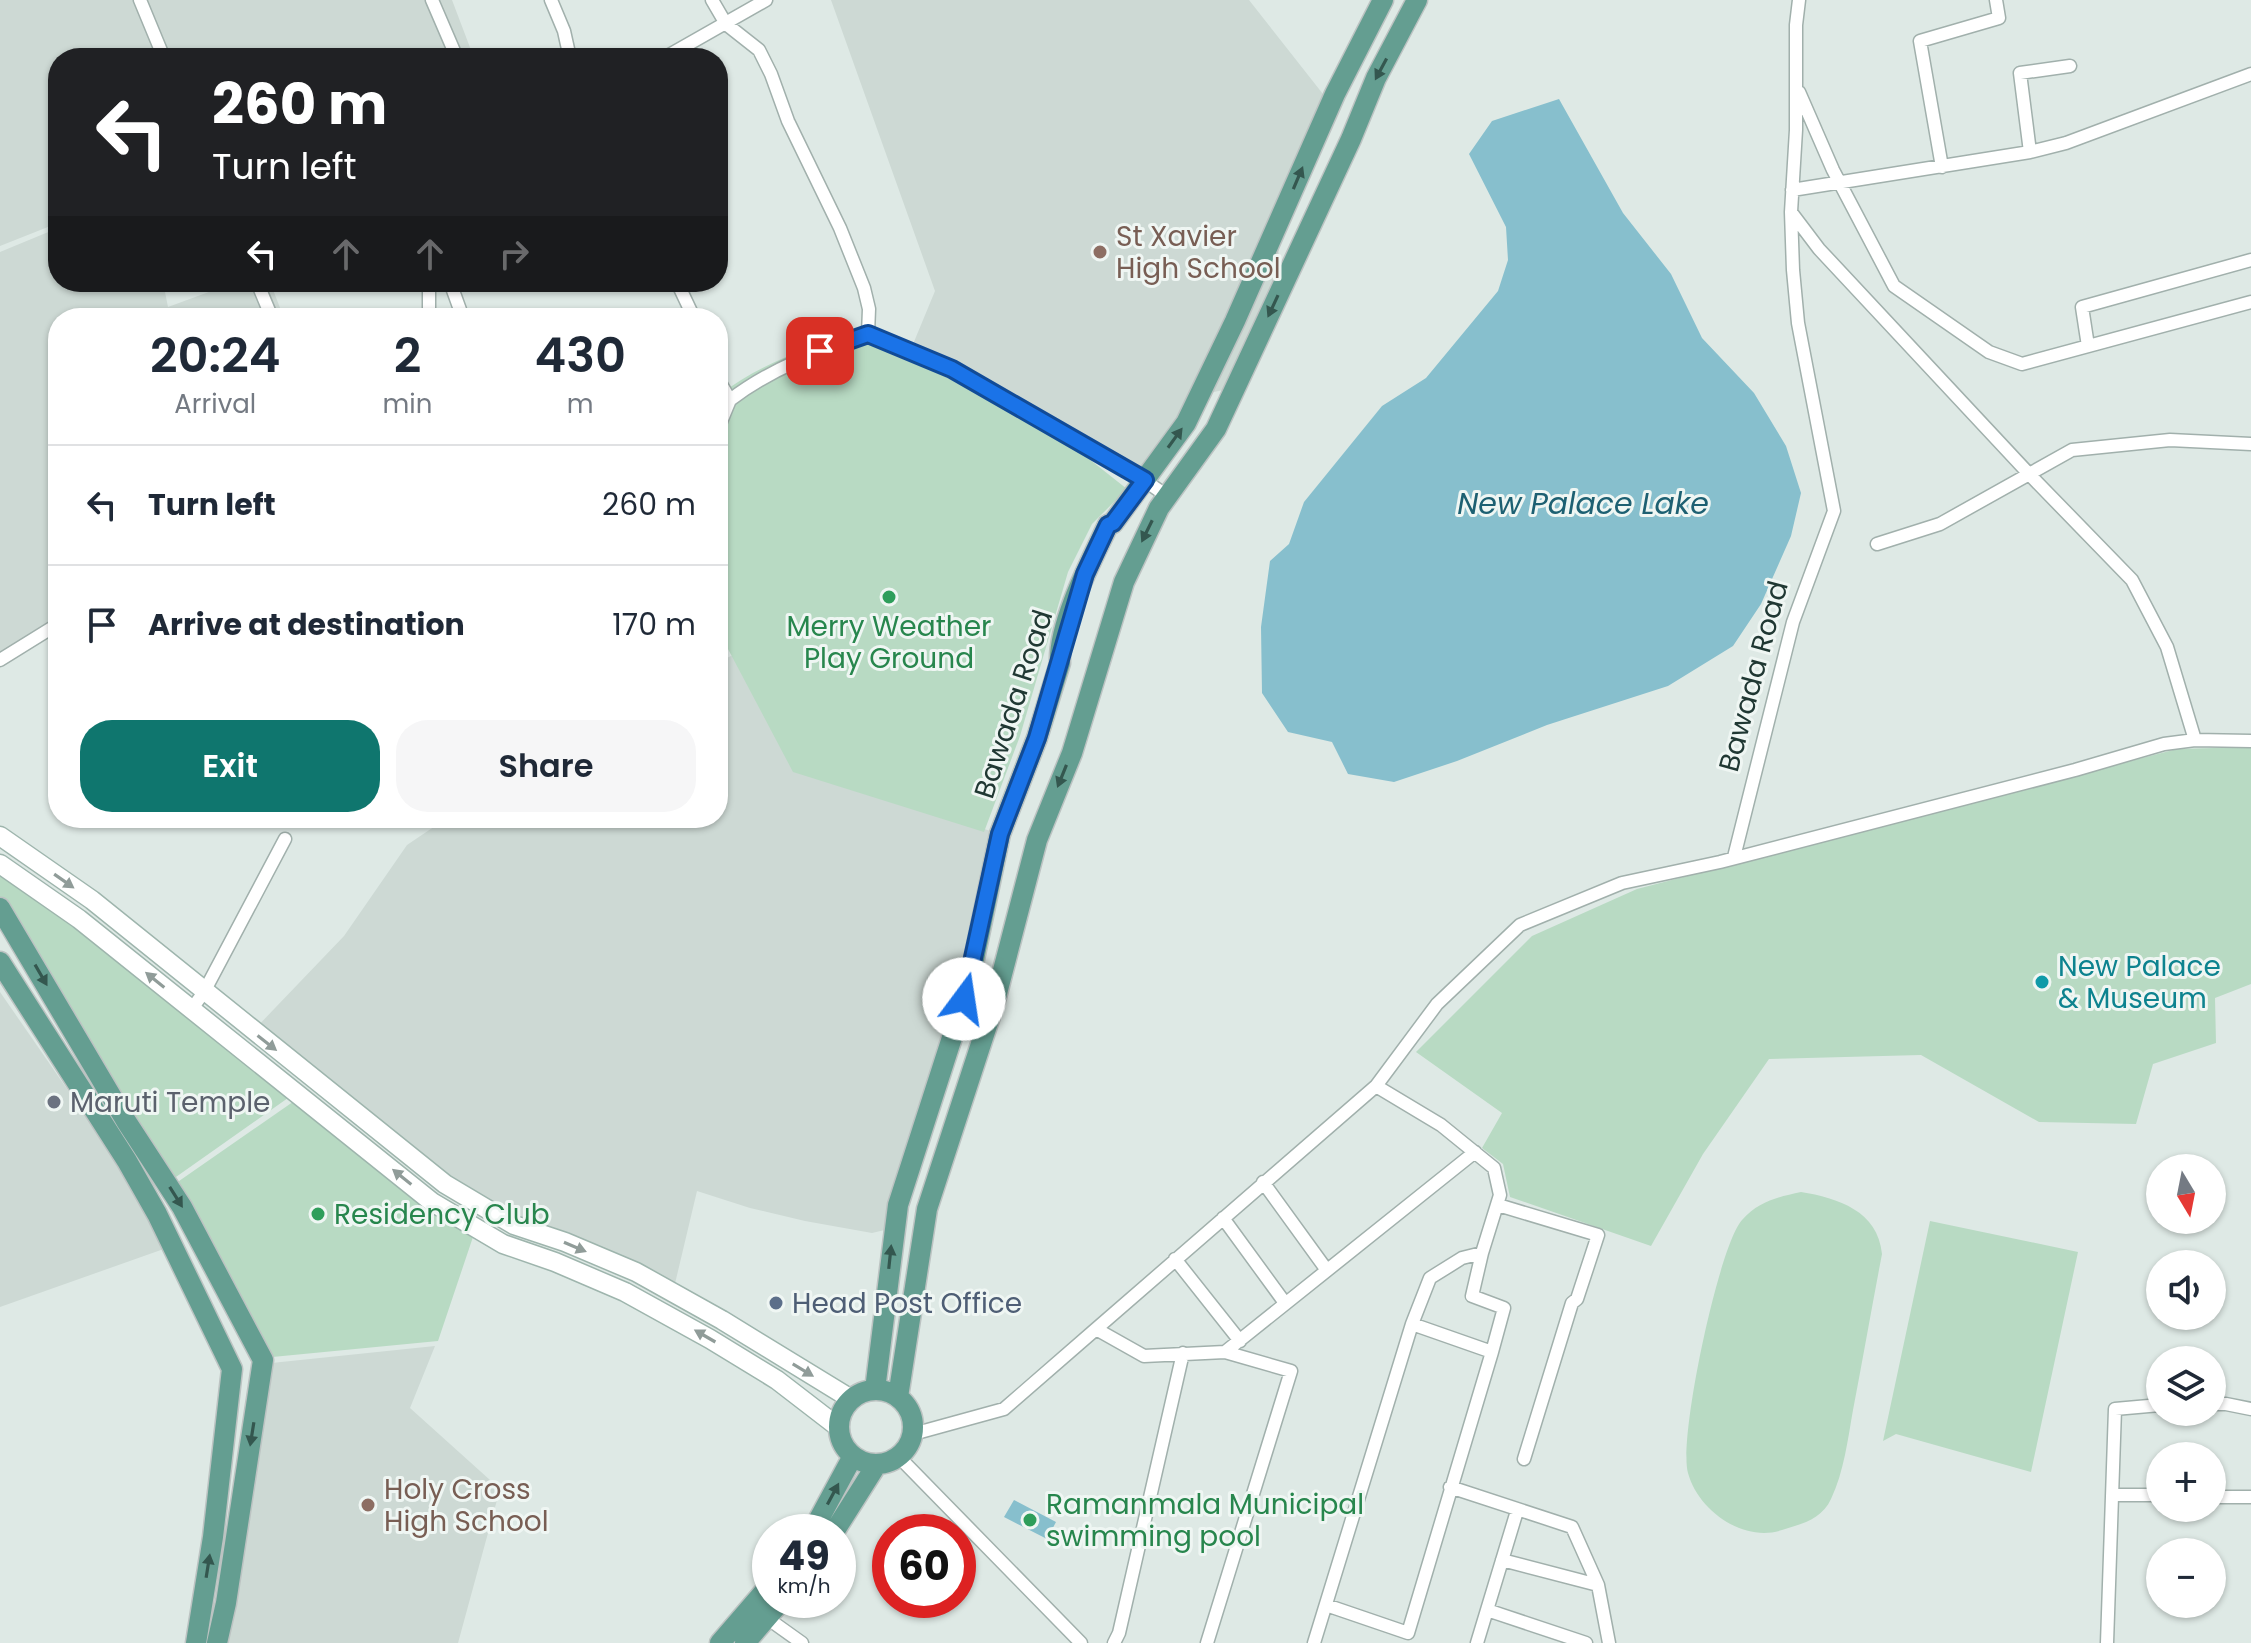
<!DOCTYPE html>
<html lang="en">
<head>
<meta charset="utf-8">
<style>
	:root { --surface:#fff; --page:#f6f6f7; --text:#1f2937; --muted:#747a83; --line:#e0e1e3; --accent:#0f766e }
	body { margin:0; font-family:Poppins,sans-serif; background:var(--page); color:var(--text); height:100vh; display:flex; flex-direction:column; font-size:30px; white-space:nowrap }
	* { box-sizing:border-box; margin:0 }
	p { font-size:26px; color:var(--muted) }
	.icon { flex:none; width:44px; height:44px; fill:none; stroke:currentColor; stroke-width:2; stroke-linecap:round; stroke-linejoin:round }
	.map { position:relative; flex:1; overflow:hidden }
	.side { position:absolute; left:48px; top:308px; width:680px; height:520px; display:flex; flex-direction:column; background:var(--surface); border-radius:32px; box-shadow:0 2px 6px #0004 }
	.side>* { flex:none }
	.banner { position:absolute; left:48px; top:48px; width:680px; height:244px; border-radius:32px; box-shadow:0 2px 6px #0004; background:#202124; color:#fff; overflow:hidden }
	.needle { width:52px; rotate:170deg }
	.controls { position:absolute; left:2146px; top:1154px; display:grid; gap:16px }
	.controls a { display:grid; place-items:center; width:80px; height:80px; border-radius:50%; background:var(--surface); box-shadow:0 2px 6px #0004; font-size:40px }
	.speed { position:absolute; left:752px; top:1514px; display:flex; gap:16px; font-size:40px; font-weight:700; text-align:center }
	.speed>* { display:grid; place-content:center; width:104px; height:104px; border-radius:50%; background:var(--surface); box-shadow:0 2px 6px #0004; line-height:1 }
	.speed small { font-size:20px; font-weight:400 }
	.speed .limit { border:12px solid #d22; background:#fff; color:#111 }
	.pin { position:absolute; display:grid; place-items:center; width:68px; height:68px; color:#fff; margin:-34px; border-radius:16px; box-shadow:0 4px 12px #0006 }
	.me { position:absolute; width:88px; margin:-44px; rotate:14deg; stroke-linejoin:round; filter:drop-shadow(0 0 6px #0008) }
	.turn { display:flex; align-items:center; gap:28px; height:168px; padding:0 32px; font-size:36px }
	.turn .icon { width:104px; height:104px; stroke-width:2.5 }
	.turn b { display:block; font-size:56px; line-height:68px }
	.lanes { display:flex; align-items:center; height:76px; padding:0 32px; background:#0003; justify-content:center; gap:40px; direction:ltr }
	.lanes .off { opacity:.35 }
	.eta { display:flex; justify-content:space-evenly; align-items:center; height:136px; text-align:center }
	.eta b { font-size:48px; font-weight:600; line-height:56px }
	.primary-button { display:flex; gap:16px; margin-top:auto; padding:16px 32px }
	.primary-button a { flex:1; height:92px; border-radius:32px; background:var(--accent); color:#fff; font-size:32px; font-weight:600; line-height:92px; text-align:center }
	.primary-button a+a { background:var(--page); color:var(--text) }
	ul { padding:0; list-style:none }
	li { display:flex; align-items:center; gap:24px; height:120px; padding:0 32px; border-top:2px solid var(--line) }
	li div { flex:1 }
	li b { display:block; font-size:30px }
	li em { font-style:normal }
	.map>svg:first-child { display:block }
</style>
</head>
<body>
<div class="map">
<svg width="2251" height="1643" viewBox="0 0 2251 1643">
	<rect width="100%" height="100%" fill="#dee9e5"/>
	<!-- built -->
	<path fill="#cdd9d4" d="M0,0H452L474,58H58V223L0,246Z
		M831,0H1249L1330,103L1276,232L1281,270L1236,387L1201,395L1146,483L911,349L935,291Z
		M58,228V282H163L168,307L236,282H270L284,318H58V629L0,666V252Z
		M744,650L809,773L1000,834L893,1228L872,1233L805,1221L750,1208L697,1191L673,1292L514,1225L253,1031L344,936L407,845L447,818H718V662Z
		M0,992L175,1245L0,1307Z
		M435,1346L410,1408L500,1489L458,1643H218L262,1364Z"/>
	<!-- green -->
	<path fill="#b8dac3" d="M851,333L912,359L1010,411L1079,451L1127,489L1092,524L1068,572L1020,736L984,832L793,772L728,649L718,625V396C757,365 805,349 851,333Z
		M2251,747V984L2215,998L2216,1043L2153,1064L2136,1124L2039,1122L1921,1055L1769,1059L1703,1154L1651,1246L1510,1197L1503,1164L1482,1148L1502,1113L1416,1052L1532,936L1637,889L2177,749Z
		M0,864L295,1093L166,1184L0,908Z
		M300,1097L476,1228L438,1341L262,1358L169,1188Z
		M1801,1192C1838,1198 1878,1211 1882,1254C1872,1306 1863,1358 1853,1410C1848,1438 1844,1472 1831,1499C1822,1519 1802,1524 1782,1530C1743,1543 1698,1510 1688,1473C1678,1439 1719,1245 1742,1220C1759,1201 1778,1197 1801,1192Z
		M1930,1221L2078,1252L2031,1472L1896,1434L1883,1441Z"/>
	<!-- water -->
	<path fill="#87bfcd" d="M1559,99L1623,213L1671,274L1702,338L1754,393L1786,446L1801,493L1791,536L1761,604L1733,646L1668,686L1547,725L1457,761L1394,782L1348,774L1332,742L1288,732L1262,693L1261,627L1270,561L1289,544L1304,502L1382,406L1426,378L1498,291L1508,260L1506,227L1469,154L1492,121Z
		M1014,1500L1056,1522L1047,1539L1004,1517Z"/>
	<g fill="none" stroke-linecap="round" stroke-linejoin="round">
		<!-- street casing -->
		<g stroke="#a1b0ac" stroke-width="15">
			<path id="street" d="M140,0L164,58
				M432,0L457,58
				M551,0L564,31L570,58
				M712,0L726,24L759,50L771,74L788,121L840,228L864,288L869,309L868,334
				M664,58L766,0
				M1799,92L1833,170L1894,286L1989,352L2022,364L2251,302
				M2030,152L2020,73L2070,66
				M1942,167L1920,41L1999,18L1996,0
				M1792,190L2030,152L2066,143L2251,74
				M1791,212L1819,249L2029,474L2132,580L2167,647L2195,740
				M257,282L272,318
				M429,282V318
				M450,282L463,318
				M677,282L694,318
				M2088,346L2082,307L2251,260
				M718,379L730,400C772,368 819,351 868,334L952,369L1095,452L1118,462L1167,496
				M718,429L730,400
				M1877,544L1940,524L2072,450L2170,440L2251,444
				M0,660L58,624
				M1734,857L1793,622L1834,511L1798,323L1793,270L1791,212L1796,130V25L1799,0
				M191,1010L204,992L285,839
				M1376,1086L1437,1004L1520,925L1622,883L1720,862L2075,770L2164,744L2195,740L2251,741
				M1263,1182L1326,1269
				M1498,1205L1598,1235L1577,1299L1572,1303L1524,1459
				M1223,1218L1285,1303
				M1175,1259L1240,1341
				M1412,1324L1430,1278L1462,1258L1482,1253
				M1096,1329L1376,1086L1441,1125L1494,1168L1500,1195L1482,1253L1472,1296L1504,1308L1492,1352L1412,1324L1314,1643
				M1225,1352L1475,1152
				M2212,1404H2226L2251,1409
				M913,1434L1004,1409L1096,1329L1144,1356L1225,1352L1291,1371L1207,1643
				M898,1456L1081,1643
				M1450,1487L1572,1527L1598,1585L1609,1643
				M2112,1495H2160
				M2212,1497H2251
				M1502,1560L1598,1585
				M1326,1605L1408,1633L1492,1352
				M1487,1610L1586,1643
				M767,1618L802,1643
				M1114,1643L1119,1633L1183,1353
				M1477,1643L1517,1511
				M2107,1643L2115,1409L2160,1405"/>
		</g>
		<!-- secondary casing -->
		<g stroke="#9eb5ad" stroke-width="21">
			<path id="secondary" d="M0,836L92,900L445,1184L514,1225L565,1242L636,1272L722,1320L851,1399
				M0,864L79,919L432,1202L503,1244L555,1262L625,1292L710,1339L777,1380L838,1427"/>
		</g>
		<!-- primary casing -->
		<g stroke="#bcc3c2" stroke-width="23">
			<path id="primary" d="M0,908L126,1121L182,1207L263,1360L226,1603L217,1643
				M0,962L127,1161L157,1214L232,1369L213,1537L196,1643
				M875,1390L898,1205L968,988L1000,834L1037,738L1060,663C1058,624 1091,561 1108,525L1113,523L1186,423L1235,321L1335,94L1383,0
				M839 1427a37 37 0 1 1 74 0a37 37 0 1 1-74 0Z
				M898,1397L927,1209L995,1001L1037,840L1072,753L1124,582L1159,508L1216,429L1351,139L1376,78L1417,0
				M812,1532L853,1456
				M834,1532L877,1464
				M720,1643L770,1585
				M745,1643L782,1600"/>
		</g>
		<!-- street -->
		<use href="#street" stroke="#fff" stroke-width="12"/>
		<!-- secondary -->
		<use href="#secondary" stroke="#fff" stroke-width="18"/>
		<!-- primary -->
		<use href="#primary" stroke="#649e91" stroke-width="20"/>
	</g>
	<!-- one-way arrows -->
	<defs><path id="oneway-solid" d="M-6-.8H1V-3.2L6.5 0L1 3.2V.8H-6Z" transform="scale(2)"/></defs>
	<g fill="#34574f">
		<use href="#oneway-solid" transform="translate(1381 69) rotate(118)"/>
		<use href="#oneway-solid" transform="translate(1298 178) rotate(-67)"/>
		<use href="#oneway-solid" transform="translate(1273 306) rotate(115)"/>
		<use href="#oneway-solid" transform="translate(1175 438) rotate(-54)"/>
		<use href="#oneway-solid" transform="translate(1147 531) rotate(116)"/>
		<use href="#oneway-solid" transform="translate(1062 776) rotate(112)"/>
		<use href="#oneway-solid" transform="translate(41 975) rotate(60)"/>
		<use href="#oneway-solid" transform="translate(176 1197) rotate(58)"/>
		<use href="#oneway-solid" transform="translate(890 1257) rotate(-84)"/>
		<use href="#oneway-solid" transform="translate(252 1434) rotate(99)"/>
		<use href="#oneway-solid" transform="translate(833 1494) rotate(-62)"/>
		<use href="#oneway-solid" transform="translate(208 1566) rotate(-81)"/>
	</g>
	<g fill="#909c99">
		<use href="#oneway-solid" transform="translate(64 881) rotate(35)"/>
		<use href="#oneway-solid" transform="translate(155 980) rotate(-141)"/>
		<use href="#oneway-solid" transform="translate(267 1043) rotate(38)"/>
		<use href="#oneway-solid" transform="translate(402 1177) rotate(-141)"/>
		<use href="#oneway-solid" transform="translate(575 1247) rotate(23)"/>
		<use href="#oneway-solid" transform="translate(705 1336) rotate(-150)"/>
		<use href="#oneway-solid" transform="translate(803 1370) rotate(31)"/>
	</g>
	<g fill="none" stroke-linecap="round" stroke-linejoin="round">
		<!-- route casing -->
		<g stroke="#114b97" stroke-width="20">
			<path id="route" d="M820,351L868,334L952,369L1145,480L1113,523L1108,525L1085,574L1037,738L1000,834L964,999"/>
		</g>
		<!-- route -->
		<use href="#route" stroke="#1a73e8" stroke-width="14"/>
	</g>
	<!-- markers -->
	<g fill="#8d6e63" stroke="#eff6f3" stroke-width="3">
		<circle cx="1100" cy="252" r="8"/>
		<circle cx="368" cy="1505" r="8"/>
	</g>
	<g fill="#2e9e5b" stroke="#eff6f3" stroke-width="3">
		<circle cx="889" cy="597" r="8"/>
		<circle cx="318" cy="1214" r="8"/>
		<circle cx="1030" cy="1520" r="8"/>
	</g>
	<circle fill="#0f9aa8" stroke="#eff6f3" stroke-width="3" cx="2042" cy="982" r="8"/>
	<circle fill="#6b7280" stroke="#eff6f3" stroke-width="3" cx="54" cy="1102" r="8"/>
	<circle fill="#5c6f8a" stroke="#eff6f3" stroke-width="3" cx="776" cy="1303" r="8"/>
	<g text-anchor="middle" stroke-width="6" stroke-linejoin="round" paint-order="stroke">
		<!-- education labels -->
		<g font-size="28" fill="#785e54" stroke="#eff6f3" text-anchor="start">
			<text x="1116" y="246">St Xavier<tspan x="1116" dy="32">High School</tspan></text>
			<text x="384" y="1499">Holy Cross<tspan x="384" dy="32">High School</tspan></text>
		</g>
		<!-- leisure labels -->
		<g font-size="28" fill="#27864d" stroke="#eff6f3" text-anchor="start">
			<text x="889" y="636" text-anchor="middle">Merry Weather<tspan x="889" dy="32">Play Ground</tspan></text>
			<text x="334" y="1224">Residency Club</text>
			<text x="1046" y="1514">Ramanmala Municipal<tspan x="1046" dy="32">swimming pool</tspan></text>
		</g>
		<!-- street labels -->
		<g font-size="28" fill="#203833" stroke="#eff6f3">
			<text transform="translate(1753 676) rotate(-75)" y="10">Bawada Road</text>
			<text transform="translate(1013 704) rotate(-72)" y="10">Bawada Road</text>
		</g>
		<!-- culture labels -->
		<g font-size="28" fill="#0d838f" stroke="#eff6f3" text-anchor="start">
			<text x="2058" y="976">New Palace<tspan x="2058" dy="32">&amp; Museum</tspan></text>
		</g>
		<!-- worship labels -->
		<g font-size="28" fill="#5b616d" stroke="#eff6f3" text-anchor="start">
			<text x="70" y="1112">Maruti Temple</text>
		</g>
		<!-- service labels -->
		<g font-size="28" fill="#4e5e75" stroke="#eff6f3" text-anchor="start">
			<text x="792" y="1313">Head Post Office</text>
		</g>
		<!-- water labels -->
		<g font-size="30" font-style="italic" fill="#1d6072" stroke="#eff6f3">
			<text x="1583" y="514">New Palace Lake</text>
		</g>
	</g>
</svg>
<div class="controls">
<a><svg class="needle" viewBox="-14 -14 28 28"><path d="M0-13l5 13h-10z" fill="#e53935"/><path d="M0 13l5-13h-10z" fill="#747a83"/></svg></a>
<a><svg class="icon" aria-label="sound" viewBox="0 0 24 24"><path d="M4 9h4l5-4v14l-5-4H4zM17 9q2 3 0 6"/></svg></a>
<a><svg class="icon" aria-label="layers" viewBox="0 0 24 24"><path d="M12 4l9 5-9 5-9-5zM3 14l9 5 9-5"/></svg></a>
<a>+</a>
<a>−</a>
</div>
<div class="speed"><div>49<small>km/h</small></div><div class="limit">60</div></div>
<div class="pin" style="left:820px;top:351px;background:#d93025"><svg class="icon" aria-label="arrive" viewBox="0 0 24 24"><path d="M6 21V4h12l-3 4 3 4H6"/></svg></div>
<svg class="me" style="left:964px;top:999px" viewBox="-20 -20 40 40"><circle r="19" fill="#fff"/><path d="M0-13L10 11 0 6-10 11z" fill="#1a73e8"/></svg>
<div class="banner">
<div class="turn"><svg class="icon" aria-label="left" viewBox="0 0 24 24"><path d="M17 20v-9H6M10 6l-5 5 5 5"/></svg><div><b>260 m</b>Turn left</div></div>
<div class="lanes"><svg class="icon" aria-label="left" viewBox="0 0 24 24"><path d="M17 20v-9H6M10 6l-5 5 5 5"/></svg><svg class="icon off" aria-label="ahead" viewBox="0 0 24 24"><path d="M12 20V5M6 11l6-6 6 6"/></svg><svg class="icon off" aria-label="ahead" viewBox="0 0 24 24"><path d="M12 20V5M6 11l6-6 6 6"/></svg><svg class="icon off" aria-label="right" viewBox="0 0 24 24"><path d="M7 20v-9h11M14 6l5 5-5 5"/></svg></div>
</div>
<section class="side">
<div class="eta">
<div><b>20:24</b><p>Arrival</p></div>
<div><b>2</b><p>min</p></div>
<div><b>430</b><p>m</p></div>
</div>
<ul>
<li><svg class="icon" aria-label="left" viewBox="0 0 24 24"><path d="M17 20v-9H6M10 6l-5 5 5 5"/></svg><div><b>Turn left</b></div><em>260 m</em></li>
<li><svg class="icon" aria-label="arrive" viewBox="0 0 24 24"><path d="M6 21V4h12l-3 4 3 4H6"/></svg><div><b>Arrive at destination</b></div><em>170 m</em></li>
</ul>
<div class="primary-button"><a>Exit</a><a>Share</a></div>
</section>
</div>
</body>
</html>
